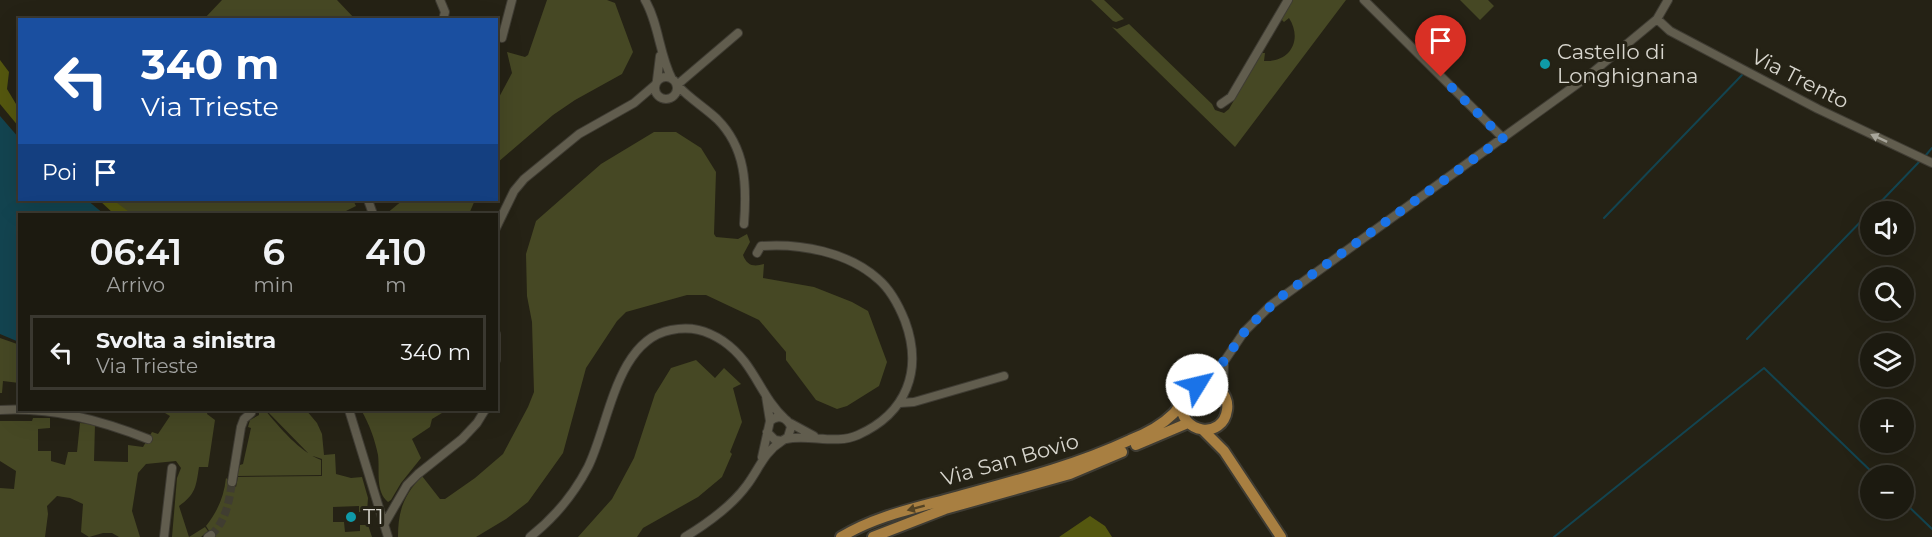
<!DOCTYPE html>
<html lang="it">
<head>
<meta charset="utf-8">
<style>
	:root { --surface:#1c1a10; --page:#252319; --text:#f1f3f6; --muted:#a0a19f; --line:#3a3830 }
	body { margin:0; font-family:Montserrat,sans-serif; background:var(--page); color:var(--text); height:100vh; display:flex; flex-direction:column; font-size:22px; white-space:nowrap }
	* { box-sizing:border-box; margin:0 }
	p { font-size:20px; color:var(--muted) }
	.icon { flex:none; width:33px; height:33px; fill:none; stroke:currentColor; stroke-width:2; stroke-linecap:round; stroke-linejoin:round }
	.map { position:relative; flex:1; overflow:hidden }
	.side { position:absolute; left:18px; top:213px; width:480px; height:198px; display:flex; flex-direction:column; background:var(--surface); border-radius:0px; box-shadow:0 6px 24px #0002,0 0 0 2px var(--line) }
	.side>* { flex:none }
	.banner { position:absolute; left:18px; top:18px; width:480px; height:183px; border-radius:0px; box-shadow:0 6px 24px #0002,0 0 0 2px var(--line); background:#1a4fa0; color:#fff; overflow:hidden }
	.controls { position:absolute; left:1860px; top:201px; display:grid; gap:12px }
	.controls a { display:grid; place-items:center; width:54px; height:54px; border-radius:50%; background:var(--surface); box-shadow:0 6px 24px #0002,0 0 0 2px var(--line); font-size:30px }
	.pin { position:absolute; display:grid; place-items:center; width:51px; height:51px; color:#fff; margin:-62px -26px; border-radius:50% 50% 50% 0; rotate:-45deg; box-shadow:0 0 6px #0007 }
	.pin .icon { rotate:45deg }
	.me { position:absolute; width:66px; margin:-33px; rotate:54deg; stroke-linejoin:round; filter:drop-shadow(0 0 4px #0008) }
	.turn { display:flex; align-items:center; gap:21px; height:126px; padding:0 24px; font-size:27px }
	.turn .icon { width:78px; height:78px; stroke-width:2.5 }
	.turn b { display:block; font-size:42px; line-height:51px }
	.then { display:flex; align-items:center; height:57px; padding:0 24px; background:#0003; gap:12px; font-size:22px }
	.eta { display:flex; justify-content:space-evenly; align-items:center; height:102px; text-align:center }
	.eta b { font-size:36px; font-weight:600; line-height:42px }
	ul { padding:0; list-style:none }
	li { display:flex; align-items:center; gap:18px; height:75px; margin:0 12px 9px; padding:0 12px; border:3px solid var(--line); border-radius:0px }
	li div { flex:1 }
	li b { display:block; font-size:22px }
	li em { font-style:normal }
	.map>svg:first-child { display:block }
</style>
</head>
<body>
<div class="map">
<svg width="1932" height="537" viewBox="0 0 1932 537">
	<rect width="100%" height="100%" fill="#252215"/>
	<!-- green -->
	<path fill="#464824" d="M222,0H337L355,19H204Z
		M547,0H607L615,3L633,52L622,74L575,100L553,115L497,163V101L512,73L507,52L525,57L528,55Z
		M1091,0H1104L1124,19L1116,22L1113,21Z
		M1293,0H1346L1235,147L1112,27L1117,29L1129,24L1212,104L1215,110L1224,113L1229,109L1261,53H1265L1264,61C1290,63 1303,40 1289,18L1284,22L1281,19Z
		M1460,0H1488L1494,6L1480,20Z
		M654,132H676L701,148L716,172L714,234L716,237L738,239L747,234L750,242L743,255C747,266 754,267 764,264L763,278L814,287L852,302L868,311L887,362L879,386L847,406L837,409L816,400L786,360V352L759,320L706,295H687L626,312L617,321L586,368L563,453L528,502L506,519L476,537H398C398,510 404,495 422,476L440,499H445L475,478L503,454L528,407L534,392L532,322L527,296L526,254L536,221L601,164Z
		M107,200H353L356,206L340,214H124Z
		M403,200H475L469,214H386Z
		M0,338L20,345L19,383L3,381L2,393H0Z
		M696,360L715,378L724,368L741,384L733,388L742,422L730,452L732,454L722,477L698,497L643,528L637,537H578L612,499L634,458L655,394L671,368Z
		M160,410H208L207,414L215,420L208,467H199C196,486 196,494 179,506L189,537L205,527L208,531L201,537H172L177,478L181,468L176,461L146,464L138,473L132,511L140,537H119L112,533H103L89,537L81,532L83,504L70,498L57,496L47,506L48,514L45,537H0V488L14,489L16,471L0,461V421H32L33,418H50V428L38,429V451H51V461L65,465L68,452H77L80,423L95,424L94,461L128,462V445L143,447L152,432L158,434L170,416Z
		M259,410H265C279,427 300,452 321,460V475L237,476L240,465L243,464L251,428L248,427L250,420L259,415Z
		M266,410H306L317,423L322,434L324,455L335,454L336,474L351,478L362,477L368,498L367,512H359V506L333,507V522H344L345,532L360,531V525H368L372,537H213L206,526C218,511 224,496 226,478L236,487L238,477L322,476V459L310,455Z
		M361,410H447L432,419L430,427L412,439L421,458L401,483L391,500L388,502C375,491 380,471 378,455C375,440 369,423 361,410Z"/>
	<!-- forest -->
	<path fill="#54570f" d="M0,60L9,72L7,89L19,109V127L0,104Z
		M99,200H113L132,214H114Z
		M1090,516L1105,526L1112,537H1059Z"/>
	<!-- water -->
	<path fill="#134450" d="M0,116L19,138L20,200H87L104,214H20L19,342L0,334Z"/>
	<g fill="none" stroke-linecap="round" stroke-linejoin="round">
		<!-- stream -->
		<path stroke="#134450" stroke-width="2" d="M1926,155L1932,148
			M1871,212L1919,162
			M1604,218L1742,75
			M1747,339L1870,212
			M1904,502L1932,529
			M1554,537L1764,368L1876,476"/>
		<!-- minor-tunnel -->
		<path stroke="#403d31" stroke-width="8" stroke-dasharray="8 4" stroke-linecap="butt" d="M211,535C226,521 229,502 232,482"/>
		<!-- minor casing -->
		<g stroke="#3f3c33" stroke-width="10">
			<path id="minor" d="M440,0L445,12L443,20
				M645,0C659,24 659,54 672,79
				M1364,0L1503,138
				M1657,19L1670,31L1818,109L1932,163
				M738,33L677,85C689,98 704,107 717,119C746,148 747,185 744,224
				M502,38L512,0
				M655 88a11 11 0 1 1 22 0a11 11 0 1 1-22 0Z
				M657,80L660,56
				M1221,104L1231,97L1288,0
				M368,200L373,214
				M496,228L514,191L524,179L579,134L634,103L655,85
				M757,253L761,246C800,243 848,252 878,279C891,290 899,306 905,321C923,370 907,413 858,435C836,445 809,434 786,439
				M496,334V360
				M1203,383L1217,372L1244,332L1271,305L1587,77L1657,19L1668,0
				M1223,392L1224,364
				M766,396L770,421
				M900,403L914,402L1004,376
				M0,410C52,407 100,420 148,439
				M349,410L388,537
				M790,423L814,436
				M762,457L770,421C778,414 787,417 791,427L788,437L782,441L775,440L767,432
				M232,482L241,427L244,419L251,413
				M385,523L407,485L418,474L462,439L477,423L485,410
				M164,537L172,468
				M208,537L211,535
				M530,537C554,518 574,494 588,467C609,425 616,340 671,330C691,326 706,330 723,341C755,363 759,395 785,419
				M685,537C708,523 731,507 747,485C759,469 764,452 782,441"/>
		</g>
		<!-- major casing -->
		<g stroke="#3f3c33" stroke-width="14">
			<path id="major" d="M1203,430L1224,451L1281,537
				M1136,445L1188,423
				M841,537C874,517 911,509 948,499C1010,482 1072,467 1130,440C1145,434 1161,426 1173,414C1182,406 1182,391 1194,386C1211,378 1230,392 1227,410C1223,440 1180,434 1181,403
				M873,537L945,509L1070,474L1122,452"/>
		</g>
		<!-- minor -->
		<use href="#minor" stroke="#615d4e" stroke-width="8"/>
		<!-- major -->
		<use href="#major" stroke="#a87f41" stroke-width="10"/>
	</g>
	<!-- one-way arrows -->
	<defs><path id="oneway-solid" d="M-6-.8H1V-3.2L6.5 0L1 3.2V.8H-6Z" transform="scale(1.5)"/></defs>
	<use fill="#a8a69b" href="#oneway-solid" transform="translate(1879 138) rotate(-155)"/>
	<use fill="#534324" href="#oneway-solid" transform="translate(916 508) rotate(165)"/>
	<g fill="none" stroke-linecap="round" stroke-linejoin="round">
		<!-- route -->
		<path stroke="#1a73e8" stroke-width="10" stroke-dasharray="0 18" d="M1197,385L1210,379L1216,372L1248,327L1282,296L1503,138L1441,77"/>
	</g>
	<!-- markers -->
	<g fill="#0f9aa8" stroke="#252215" stroke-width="2">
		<circle cx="1545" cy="64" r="6"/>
		<circle cx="351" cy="517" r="6"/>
	</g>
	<g text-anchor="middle" stroke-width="6" stroke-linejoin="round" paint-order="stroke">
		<!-- poi labels -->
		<g font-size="21" fill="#d8d6ce" stroke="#252215" text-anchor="start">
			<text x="1557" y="59">Castello di<tspan x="1557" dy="24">Longhignana</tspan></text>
			<text x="363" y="524">T1</text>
		</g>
		<!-- street labels -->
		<g font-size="21" fill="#d8d6ce" stroke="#252215">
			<text transform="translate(1800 79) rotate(27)" y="7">Via Trento</text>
			<text transform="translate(1010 460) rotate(-16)" y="7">Via San Bovio</text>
		</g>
	</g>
</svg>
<div class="controls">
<a><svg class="icon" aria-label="sound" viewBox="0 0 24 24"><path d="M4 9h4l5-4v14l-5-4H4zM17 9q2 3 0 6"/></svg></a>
<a><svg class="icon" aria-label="search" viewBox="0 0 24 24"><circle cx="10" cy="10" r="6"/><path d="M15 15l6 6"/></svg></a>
<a><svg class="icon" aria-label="layers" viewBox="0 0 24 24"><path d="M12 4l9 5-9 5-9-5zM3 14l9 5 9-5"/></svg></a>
<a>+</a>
<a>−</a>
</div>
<div class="pin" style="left:1441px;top:77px;background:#d93025"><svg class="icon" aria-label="arrive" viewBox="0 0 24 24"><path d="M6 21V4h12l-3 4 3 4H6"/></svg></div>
<svg class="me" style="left:1197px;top:385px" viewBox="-20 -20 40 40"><circle r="19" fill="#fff"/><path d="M0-13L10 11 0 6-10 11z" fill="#1a73e8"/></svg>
<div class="banner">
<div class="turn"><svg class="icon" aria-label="left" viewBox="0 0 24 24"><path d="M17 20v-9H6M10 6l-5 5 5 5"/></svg><div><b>340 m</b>Via Trieste</div></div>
<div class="then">Poi<svg class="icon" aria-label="arrive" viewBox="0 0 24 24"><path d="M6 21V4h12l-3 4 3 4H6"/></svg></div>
</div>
<section class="side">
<div class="eta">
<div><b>06:41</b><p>Arrivo</p></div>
<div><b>6</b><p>min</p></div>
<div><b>410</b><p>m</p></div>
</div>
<ul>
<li><svg class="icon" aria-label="left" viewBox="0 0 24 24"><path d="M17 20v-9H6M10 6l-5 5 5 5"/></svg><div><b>Svolta a sinistra</b><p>Via Trieste</p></div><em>340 m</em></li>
</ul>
</section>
</div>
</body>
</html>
